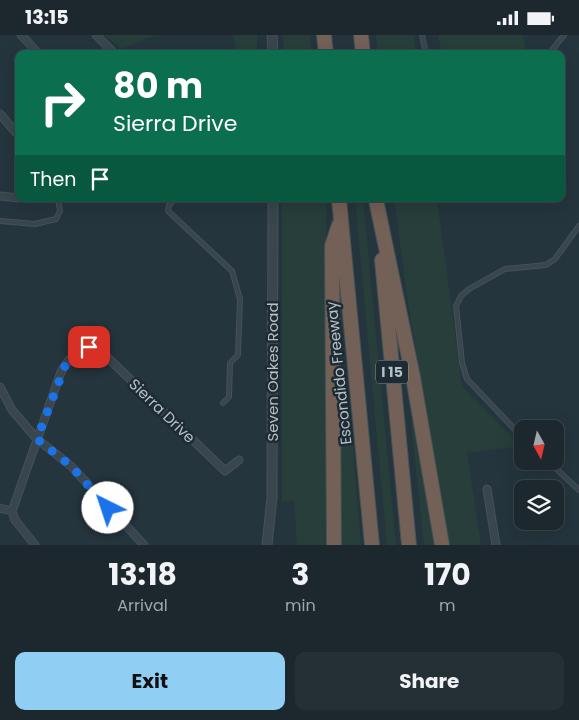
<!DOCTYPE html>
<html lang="en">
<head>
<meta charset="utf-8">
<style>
	:root { --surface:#1c282e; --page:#253036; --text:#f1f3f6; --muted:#a0a6aa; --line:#3a444a; --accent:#90cff3 }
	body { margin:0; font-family:Poppins,sans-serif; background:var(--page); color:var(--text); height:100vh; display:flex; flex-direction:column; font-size:19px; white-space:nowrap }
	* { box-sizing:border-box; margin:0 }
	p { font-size:16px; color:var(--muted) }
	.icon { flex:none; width:28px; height:28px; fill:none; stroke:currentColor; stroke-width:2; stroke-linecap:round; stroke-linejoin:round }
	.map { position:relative; height:510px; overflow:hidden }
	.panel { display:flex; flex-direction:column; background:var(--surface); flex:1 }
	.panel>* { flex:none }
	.guide { position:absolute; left:15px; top:15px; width:550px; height:152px; border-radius:10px; box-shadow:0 5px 20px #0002,0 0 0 1px var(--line); background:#0b6e4f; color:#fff; overflow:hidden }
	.needle { width:32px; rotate:172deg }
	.controls { position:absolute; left:514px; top:385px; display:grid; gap:10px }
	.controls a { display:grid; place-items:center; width:50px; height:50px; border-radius:10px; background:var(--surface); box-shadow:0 5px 20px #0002,0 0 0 1px var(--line); font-size:25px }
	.pin { position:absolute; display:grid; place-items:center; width:42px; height:42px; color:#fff; margin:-21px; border-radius:10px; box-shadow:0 2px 8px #0006 }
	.me { position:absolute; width:55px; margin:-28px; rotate:319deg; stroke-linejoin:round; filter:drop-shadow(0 0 4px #0008) }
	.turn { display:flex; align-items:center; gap:18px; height:105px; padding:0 15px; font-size:22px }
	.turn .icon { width:65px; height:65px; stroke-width:2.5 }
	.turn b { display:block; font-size:35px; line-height:42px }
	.then { display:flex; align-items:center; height:48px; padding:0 15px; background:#0003; gap:10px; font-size:19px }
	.eta { display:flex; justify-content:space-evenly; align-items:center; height:85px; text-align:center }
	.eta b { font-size:30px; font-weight:700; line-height:35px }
	.primary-button { display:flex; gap:10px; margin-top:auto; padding:10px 15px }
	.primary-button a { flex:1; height:58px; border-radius:10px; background:var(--accent); color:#111; font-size:20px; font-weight:700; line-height:58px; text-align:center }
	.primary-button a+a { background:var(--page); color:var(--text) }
	.status { display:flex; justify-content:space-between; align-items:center; height:35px; padding:0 25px; background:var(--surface); direction:ltr }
	.status svg { height:14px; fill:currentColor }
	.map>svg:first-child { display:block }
</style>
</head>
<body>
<div class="status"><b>13:15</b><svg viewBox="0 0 49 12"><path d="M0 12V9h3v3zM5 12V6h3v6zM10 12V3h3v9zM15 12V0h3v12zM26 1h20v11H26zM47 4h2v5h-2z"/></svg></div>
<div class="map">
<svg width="579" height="510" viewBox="0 0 579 510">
	<rect width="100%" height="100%" fill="#25353d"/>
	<!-- green -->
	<path fill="#273e3b" d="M104,0H156L122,14Z
		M233,0H257V19H237Z
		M283,0H310L312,19H284Z
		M376,0H414L416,19H378Z
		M438,0H523L526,18L442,19Z
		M282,164H326L329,510H297L294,466L282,467Z
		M355,164H363L396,510H387Z
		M394,164H437L462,352L521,411L467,418L481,510H449L408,268Z
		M345,338L347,342L361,510H339L338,343L340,339Z
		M413,386L418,391L435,510H424L411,388Z"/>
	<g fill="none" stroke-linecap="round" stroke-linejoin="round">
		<!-- service casing -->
		<g stroke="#455259" stroke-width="6">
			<path id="service" d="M422,0L426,19
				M549,19L564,0
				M175,164L169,170L168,176L232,236L240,264L238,320L230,328L229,362L223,368
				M0,186L35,189L56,184L60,176L58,164
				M522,402L467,344L462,328L456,271L461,261L469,254L505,234L546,230L555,224L579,191
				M548,426L579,455"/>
		</g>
		<!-- minor casing -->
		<g stroke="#455259" stroke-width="9">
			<path id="minor" d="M21,0L39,19
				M96,0L115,19
				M0,79L19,101
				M0,161L19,163
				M0,352L12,375L37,404L71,431L144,510
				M487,454L496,510
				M0,473L12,476L15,485L35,510
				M12,476L61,337C68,324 75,317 89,313L105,320L225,436L239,425"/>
		</g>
		<!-- tertiary casing -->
		<g stroke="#455259" stroke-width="11">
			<path id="tertiary" d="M272,0L273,19
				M267,510L272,462L273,164"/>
		</g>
		<!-- motorway casing -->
		<g stroke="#445158" stroke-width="16">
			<path id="motorway" d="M324,0L326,19
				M361,0L363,19
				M339,164L372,510
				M376,165L413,342L442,510
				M382,225L409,510
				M334,510L332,211L339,190"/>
		</g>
		<!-- service -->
		<use href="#service" stroke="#39464d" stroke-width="4"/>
		<!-- minor -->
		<use href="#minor" stroke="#39464d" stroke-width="7"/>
		<!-- tertiary -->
		<use href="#tertiary" stroke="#39464d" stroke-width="9"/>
		<!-- motorway -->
		<use href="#motorway" stroke="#736057" stroke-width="14"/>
	</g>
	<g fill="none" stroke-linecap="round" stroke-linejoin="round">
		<!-- route -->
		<path stroke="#1a73e8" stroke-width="9" stroke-dasharray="0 16.2" d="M89,312L78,316L67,326L37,404L71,431L108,473"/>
	</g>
	<g text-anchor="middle" stroke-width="5" stroke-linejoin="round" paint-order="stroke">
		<!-- shield labels -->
		<rect fill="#1e2b32" stroke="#88949b" stroke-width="1" x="376" y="325.5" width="32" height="23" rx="4"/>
		<g font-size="14" font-weight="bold" fill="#b5c1c8">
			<text x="392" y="342">I 15</text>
		</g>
		<!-- street labels -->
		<g font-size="15" fill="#b5c1c8" stroke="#1e2b32">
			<text transform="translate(273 337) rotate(-90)" y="5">Seven Oakes Road</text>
			<text transform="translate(339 338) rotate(-96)" y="5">Escondido Freeway</text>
			<text transform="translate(162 376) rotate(44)" y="5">Sierra Drive</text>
		</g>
	</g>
</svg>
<div class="controls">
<a><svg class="needle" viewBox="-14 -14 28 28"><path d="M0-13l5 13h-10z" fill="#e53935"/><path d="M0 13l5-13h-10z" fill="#a0a6aa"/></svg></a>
<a><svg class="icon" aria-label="layers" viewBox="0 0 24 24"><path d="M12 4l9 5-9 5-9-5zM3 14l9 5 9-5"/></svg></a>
</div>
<div class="pin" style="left:89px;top:312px;background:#d93025"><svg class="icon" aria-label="arrive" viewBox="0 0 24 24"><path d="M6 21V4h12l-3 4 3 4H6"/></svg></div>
<svg class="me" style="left:108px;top:473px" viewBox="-20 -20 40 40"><circle r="19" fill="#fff"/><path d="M0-13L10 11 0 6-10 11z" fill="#1a73e8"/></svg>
<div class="guide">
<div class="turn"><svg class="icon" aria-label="right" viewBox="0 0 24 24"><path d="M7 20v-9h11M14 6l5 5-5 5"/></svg><div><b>80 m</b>Sierra Drive</div></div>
<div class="then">Then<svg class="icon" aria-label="arrive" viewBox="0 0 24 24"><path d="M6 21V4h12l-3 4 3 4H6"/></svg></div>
</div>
</div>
<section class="panel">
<div class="eta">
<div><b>13:18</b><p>Arrival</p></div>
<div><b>3</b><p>min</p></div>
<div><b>170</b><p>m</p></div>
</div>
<div class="primary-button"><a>Exit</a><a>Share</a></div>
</section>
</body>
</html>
